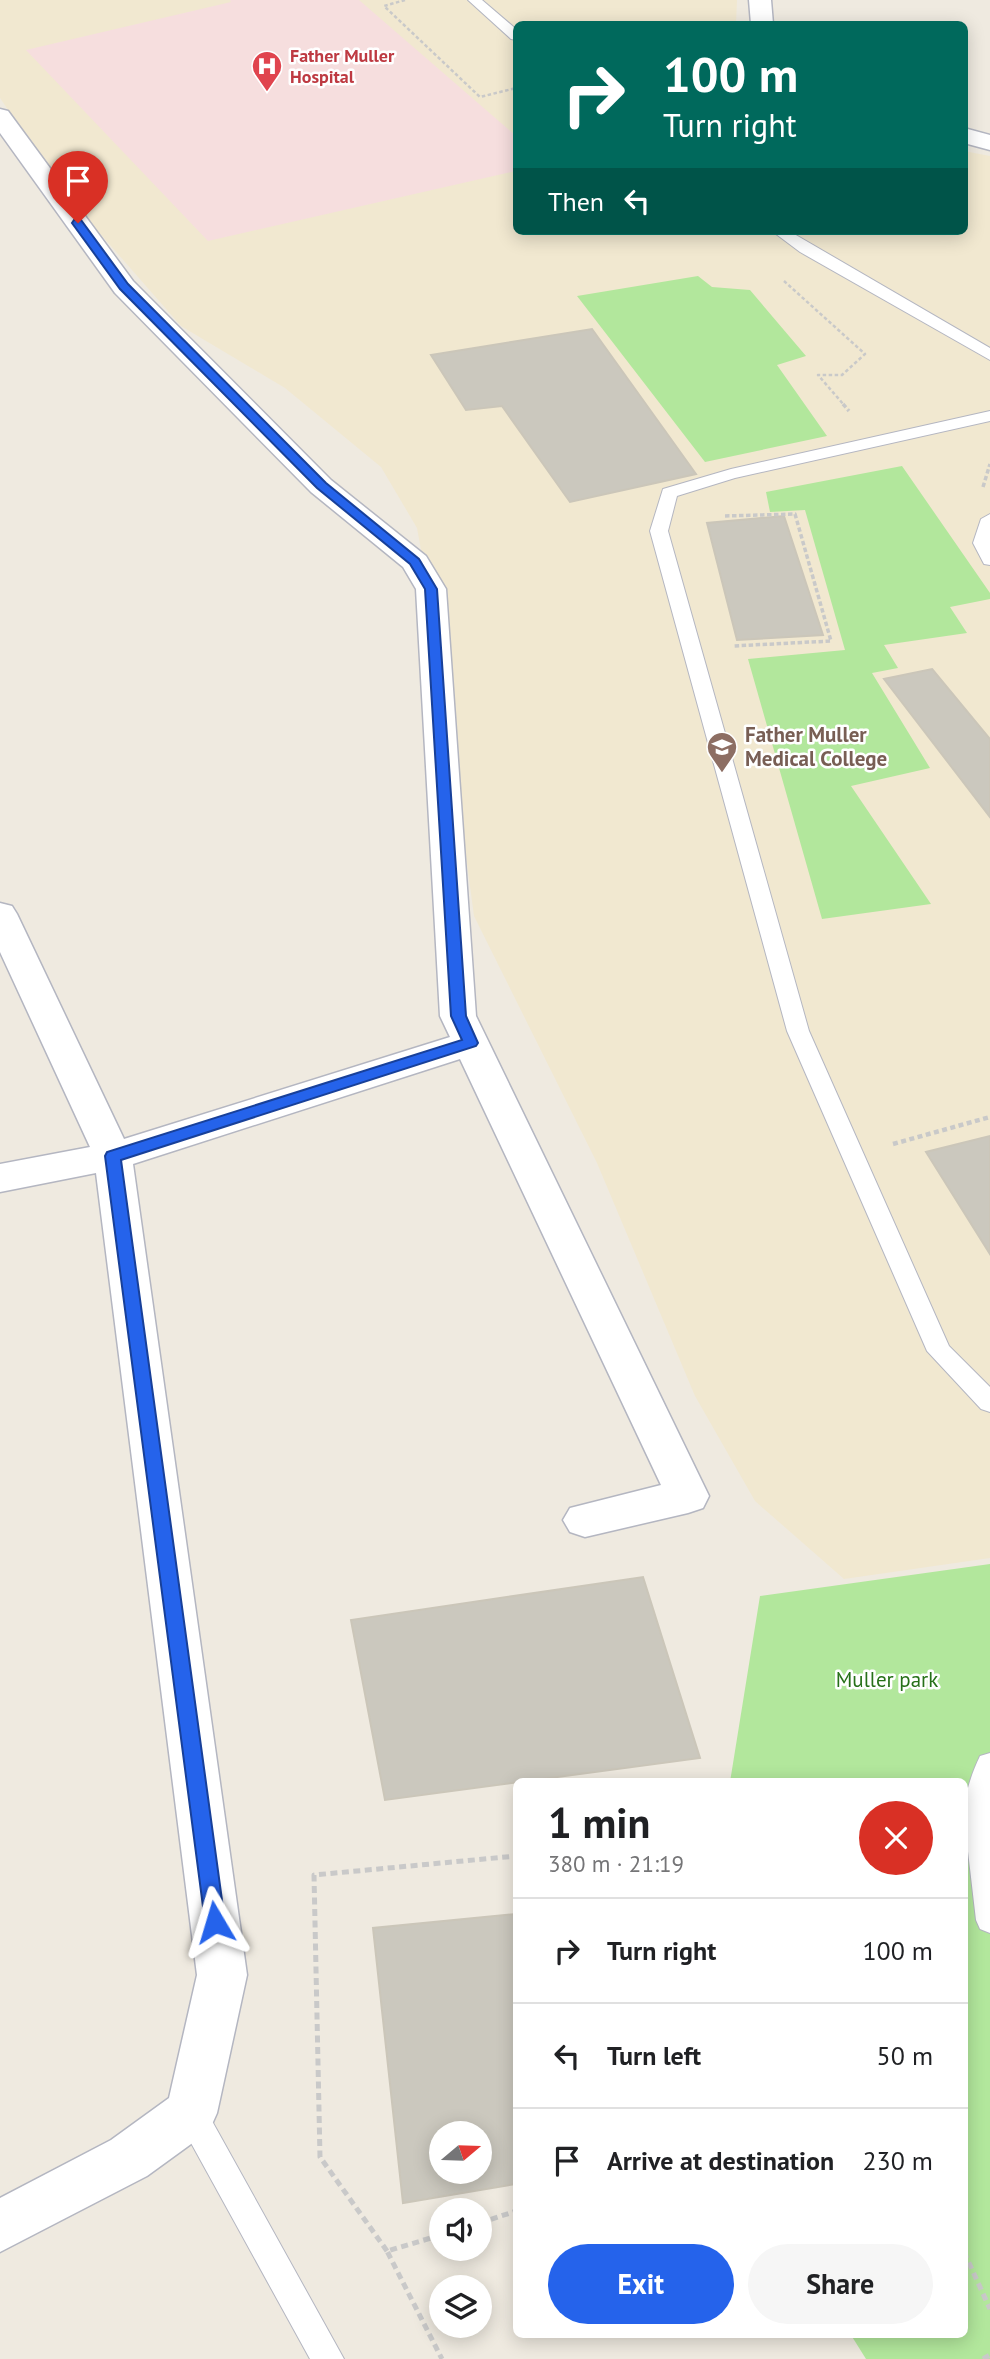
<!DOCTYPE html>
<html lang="en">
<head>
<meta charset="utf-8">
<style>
	:root { --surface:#fff; --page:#f6f6f6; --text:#202124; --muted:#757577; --line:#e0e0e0; --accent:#2563eb }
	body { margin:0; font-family:"PT Sans",sans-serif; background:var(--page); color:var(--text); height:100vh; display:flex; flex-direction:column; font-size:26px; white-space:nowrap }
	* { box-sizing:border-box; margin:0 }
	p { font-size:23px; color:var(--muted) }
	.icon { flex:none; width:38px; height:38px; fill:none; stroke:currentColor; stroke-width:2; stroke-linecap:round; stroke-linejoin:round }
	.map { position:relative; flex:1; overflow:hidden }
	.panel { position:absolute; left:513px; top:1778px; width:455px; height:560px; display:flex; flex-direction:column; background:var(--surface); border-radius:10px; box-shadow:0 4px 18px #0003 }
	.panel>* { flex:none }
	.top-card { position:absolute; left:513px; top:21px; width:455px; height:214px; border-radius:10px; box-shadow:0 4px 18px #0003; background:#00695c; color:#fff; overflow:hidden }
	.needle { width:46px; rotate:71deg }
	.buttons { position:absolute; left:429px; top:2121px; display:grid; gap:14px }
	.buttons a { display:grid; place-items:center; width:63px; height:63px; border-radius:50%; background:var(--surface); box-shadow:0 4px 18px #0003; font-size:35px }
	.pin { position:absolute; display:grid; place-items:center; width:60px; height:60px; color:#fff; margin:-72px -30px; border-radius:50% 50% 50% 0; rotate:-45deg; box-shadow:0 0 7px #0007 }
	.pin .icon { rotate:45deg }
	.me { position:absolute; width:77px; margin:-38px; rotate:353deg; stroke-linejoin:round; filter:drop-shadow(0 0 5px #0008) }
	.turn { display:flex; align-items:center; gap:24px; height:147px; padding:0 35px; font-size:32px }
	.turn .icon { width:91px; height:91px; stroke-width:2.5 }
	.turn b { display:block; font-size:49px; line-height:60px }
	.then { display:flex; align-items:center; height:66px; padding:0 35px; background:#0003; gap:14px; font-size:26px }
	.round { display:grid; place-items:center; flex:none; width:74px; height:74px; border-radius:37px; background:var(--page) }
	.headline { display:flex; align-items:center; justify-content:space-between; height:119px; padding:0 35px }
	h1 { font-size:42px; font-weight:600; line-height:52px }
	.action { display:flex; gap:14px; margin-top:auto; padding:14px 35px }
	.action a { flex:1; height:80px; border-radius:42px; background:var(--accent); color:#fff; font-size:28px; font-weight:600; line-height:80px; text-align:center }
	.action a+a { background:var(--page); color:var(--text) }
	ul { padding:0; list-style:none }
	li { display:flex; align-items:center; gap:21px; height:105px; padding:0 35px; border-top:2px solid var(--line) }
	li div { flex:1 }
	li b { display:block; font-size:26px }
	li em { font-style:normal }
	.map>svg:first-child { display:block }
</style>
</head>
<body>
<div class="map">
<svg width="990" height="2359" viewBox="0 0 990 2359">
	<rect width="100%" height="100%" fill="#efeae0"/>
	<!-- education -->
	<path fill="#f1e8d0" d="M0,0H737L736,24H516V231H964V151L990,156V1558L844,1579L755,1501L695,1396L597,1163L474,916L436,632L417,528L381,467L285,388L181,326L61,189L0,98Z"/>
	<!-- medical -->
	<path fill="#f6dede" d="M230,0H359L516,136V171L208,241L26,50L231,2Z"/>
	<!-- green -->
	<path fill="#b2e79c" d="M698,276L712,287L750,290L806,356L777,365L827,436L705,462L577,296Z
		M902,466L990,593V599L950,607L967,633L884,645L898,668L872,673L930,768L851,786L931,904L822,919L748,659L845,650L805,510L770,512L766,492Z
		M990,1564V2359H866L851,2335L964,2334V1782H730L760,1596Z"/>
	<!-- building -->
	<path fill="#cbc8be" stroke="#cbc6b9" stroke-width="2" fill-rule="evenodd" d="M592,329L696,474L570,502L502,406L466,410L431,355Z
		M784,516L823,635L737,640L707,523Z
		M932,669L990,739V817L884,679Z
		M990,1136V1254L926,1152Z
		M643,1577L700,1758L385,1800L351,1620Z
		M516,1914V2184L403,2203L373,1928ZM441,2133H480V2172H441Z"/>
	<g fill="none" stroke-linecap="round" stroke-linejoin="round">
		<!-- service casing -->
		<g stroke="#b4b6c1" stroke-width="2">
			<path id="service" d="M468,0H482L516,29V40L511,39Z
				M772,231H789L990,348V360L800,252Z
				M990,411V421L735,478L677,496L668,531L809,1031L949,1346L990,1387V1412L981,1409L927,1351L787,1031L650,531L663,489L731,469Z
				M990,514V565L984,564L973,543L981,519Z
				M990,1753V1933L980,1929L976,1920L964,1817C964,1796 971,1775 980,1756Z
				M191,2098L202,2103L344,2359H310L180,2123L176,2113L180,2103Z"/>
		</g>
		<!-- minor casing -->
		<g stroke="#b4b6c1" stroke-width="3">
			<path id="minor" d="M0,109L8,111L133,281L331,480L426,556L446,589L476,1016L709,1496L703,1508L688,1513L585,1537L570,1532L563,1520L570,1508L661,1485L460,1059L133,1164L247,1975L217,2113L209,2131L147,2176L0,2252V2198L111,2140L169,2098L197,1975L96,1173L0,1192V1164L90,1147L0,952V903L12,906L17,914L124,1139L450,1037L440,1016L416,589L403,567L311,492L115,293L0,133Z"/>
		</g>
		<!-- tertiary casing -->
		<g stroke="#b4b6c1" stroke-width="3">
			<path id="tertiary" d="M749,0H771L773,24H751Z
				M964,128L990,135V150L964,143Z"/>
		</g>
		<!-- path-far3 -->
		<path stroke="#c9c9c9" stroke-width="2.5" stroke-dasharray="3.5 2.5" stroke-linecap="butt" d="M405,0L384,6L480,97L516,88
			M784,281L865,354L842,375H818L844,405"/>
		<!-- path-far2 -->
		<path stroke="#c9c9c9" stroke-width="3.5" stroke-dasharray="4.5 2.5" stroke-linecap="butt" d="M843,404L849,411
			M983,487L990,464
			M725,516L795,514L831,641L733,646"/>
		<!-- path-far1 -->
		<path stroke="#c9c9c9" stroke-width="4.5" stroke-dasharray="5 3.5" stroke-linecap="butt" d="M893,1144L990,1117"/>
		<!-- path -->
		<path stroke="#c9c9c9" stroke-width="5" stroke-dasharray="7 4.5" stroke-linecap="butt" d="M480,2223L516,2211
			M441,2235L387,2251L442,2359
			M387,2251L320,2157L314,1875L516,1856
			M964,2252L990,2309
			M983,2359L990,2355"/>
		<!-- service -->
		<use href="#service" fill="#fff" fill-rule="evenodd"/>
		<!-- minor -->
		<use href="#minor" fill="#fff" fill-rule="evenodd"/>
		<!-- tertiary -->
		<use href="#tertiary" fill="#fff" fill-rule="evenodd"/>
	</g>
	<!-- route -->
	<path fill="#2563eb" stroke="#184099" stroke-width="2" d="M74,220H81L128,284L326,483L419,559L437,589L466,1016L478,1043L476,1046L121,1160L225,1922L222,1928L215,1931L208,1928L205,1922L105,1156L107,1152L462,1040L451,1016L425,589L410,564L317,488L120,289L72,223Z"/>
	<!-- icons -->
	<defs>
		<g id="hospital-pin" transform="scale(1.575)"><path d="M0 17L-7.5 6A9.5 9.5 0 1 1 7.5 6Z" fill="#e0444e" stroke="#fff"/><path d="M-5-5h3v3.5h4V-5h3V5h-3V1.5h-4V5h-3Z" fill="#fff"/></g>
		<g id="university-pin" transform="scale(1.575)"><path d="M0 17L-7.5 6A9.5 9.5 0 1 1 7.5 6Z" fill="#8d6e63" stroke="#fff"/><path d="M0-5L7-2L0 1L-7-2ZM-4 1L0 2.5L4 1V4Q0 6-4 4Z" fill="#fff"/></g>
	</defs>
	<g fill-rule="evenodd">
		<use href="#hospital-pin" x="267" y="66"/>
		<use href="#university-pin" x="722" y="747"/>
	</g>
	<g text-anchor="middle" stroke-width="5" stroke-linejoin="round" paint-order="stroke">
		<!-- far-health labels -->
		<g font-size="18" font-weight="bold" fill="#be3a42" stroke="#fff" text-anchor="start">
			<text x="290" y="62">Father Muller<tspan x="290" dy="21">Hospital</tspan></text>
		</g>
		<!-- education labels -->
		<g font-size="21" font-weight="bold" fill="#785e54" stroke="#fff" text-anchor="start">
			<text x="745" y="742">Father Muller<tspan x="745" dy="24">Medical College</tspan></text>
		</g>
		<!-- park labels -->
		<g font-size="21" fill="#277019" stroke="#fff">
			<text x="887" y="1687">Muller park</text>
		</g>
	</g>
</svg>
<div class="buttons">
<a><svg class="needle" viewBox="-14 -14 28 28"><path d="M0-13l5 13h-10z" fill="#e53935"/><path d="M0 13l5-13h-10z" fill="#757577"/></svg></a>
<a><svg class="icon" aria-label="sound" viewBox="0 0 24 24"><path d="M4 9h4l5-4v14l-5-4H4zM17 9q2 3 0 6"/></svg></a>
<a><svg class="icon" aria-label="layers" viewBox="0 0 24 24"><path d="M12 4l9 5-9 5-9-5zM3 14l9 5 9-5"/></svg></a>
</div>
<div class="pin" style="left:78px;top:223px;background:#d93025"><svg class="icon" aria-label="arrive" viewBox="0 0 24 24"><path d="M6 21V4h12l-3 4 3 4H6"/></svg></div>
<svg class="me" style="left:215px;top:1922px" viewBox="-20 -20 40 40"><path d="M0-17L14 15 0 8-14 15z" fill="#2563eb" stroke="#fff" stroke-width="4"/></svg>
<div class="top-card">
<div class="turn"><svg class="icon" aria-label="right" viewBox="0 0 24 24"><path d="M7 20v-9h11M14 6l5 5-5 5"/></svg><div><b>100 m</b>Turn right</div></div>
<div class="then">Then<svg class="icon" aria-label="left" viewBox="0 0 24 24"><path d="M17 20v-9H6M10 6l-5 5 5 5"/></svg></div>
</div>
<section class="panel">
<div class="headline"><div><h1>1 min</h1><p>380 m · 21:19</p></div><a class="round" style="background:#d93025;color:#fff"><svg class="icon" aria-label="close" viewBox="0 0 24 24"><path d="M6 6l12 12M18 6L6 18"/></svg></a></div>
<ul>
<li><svg class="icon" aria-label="right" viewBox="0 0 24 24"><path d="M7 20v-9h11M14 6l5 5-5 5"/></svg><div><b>Turn right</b></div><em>100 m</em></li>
<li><svg class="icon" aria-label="left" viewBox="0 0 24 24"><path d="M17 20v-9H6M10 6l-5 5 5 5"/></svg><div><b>Turn left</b></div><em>50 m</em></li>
<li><svg class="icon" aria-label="arrive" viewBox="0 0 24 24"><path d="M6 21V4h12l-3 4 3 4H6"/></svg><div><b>Arrive at destination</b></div><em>230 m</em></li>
</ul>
<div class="action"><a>Exit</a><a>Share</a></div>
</section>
</div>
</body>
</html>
